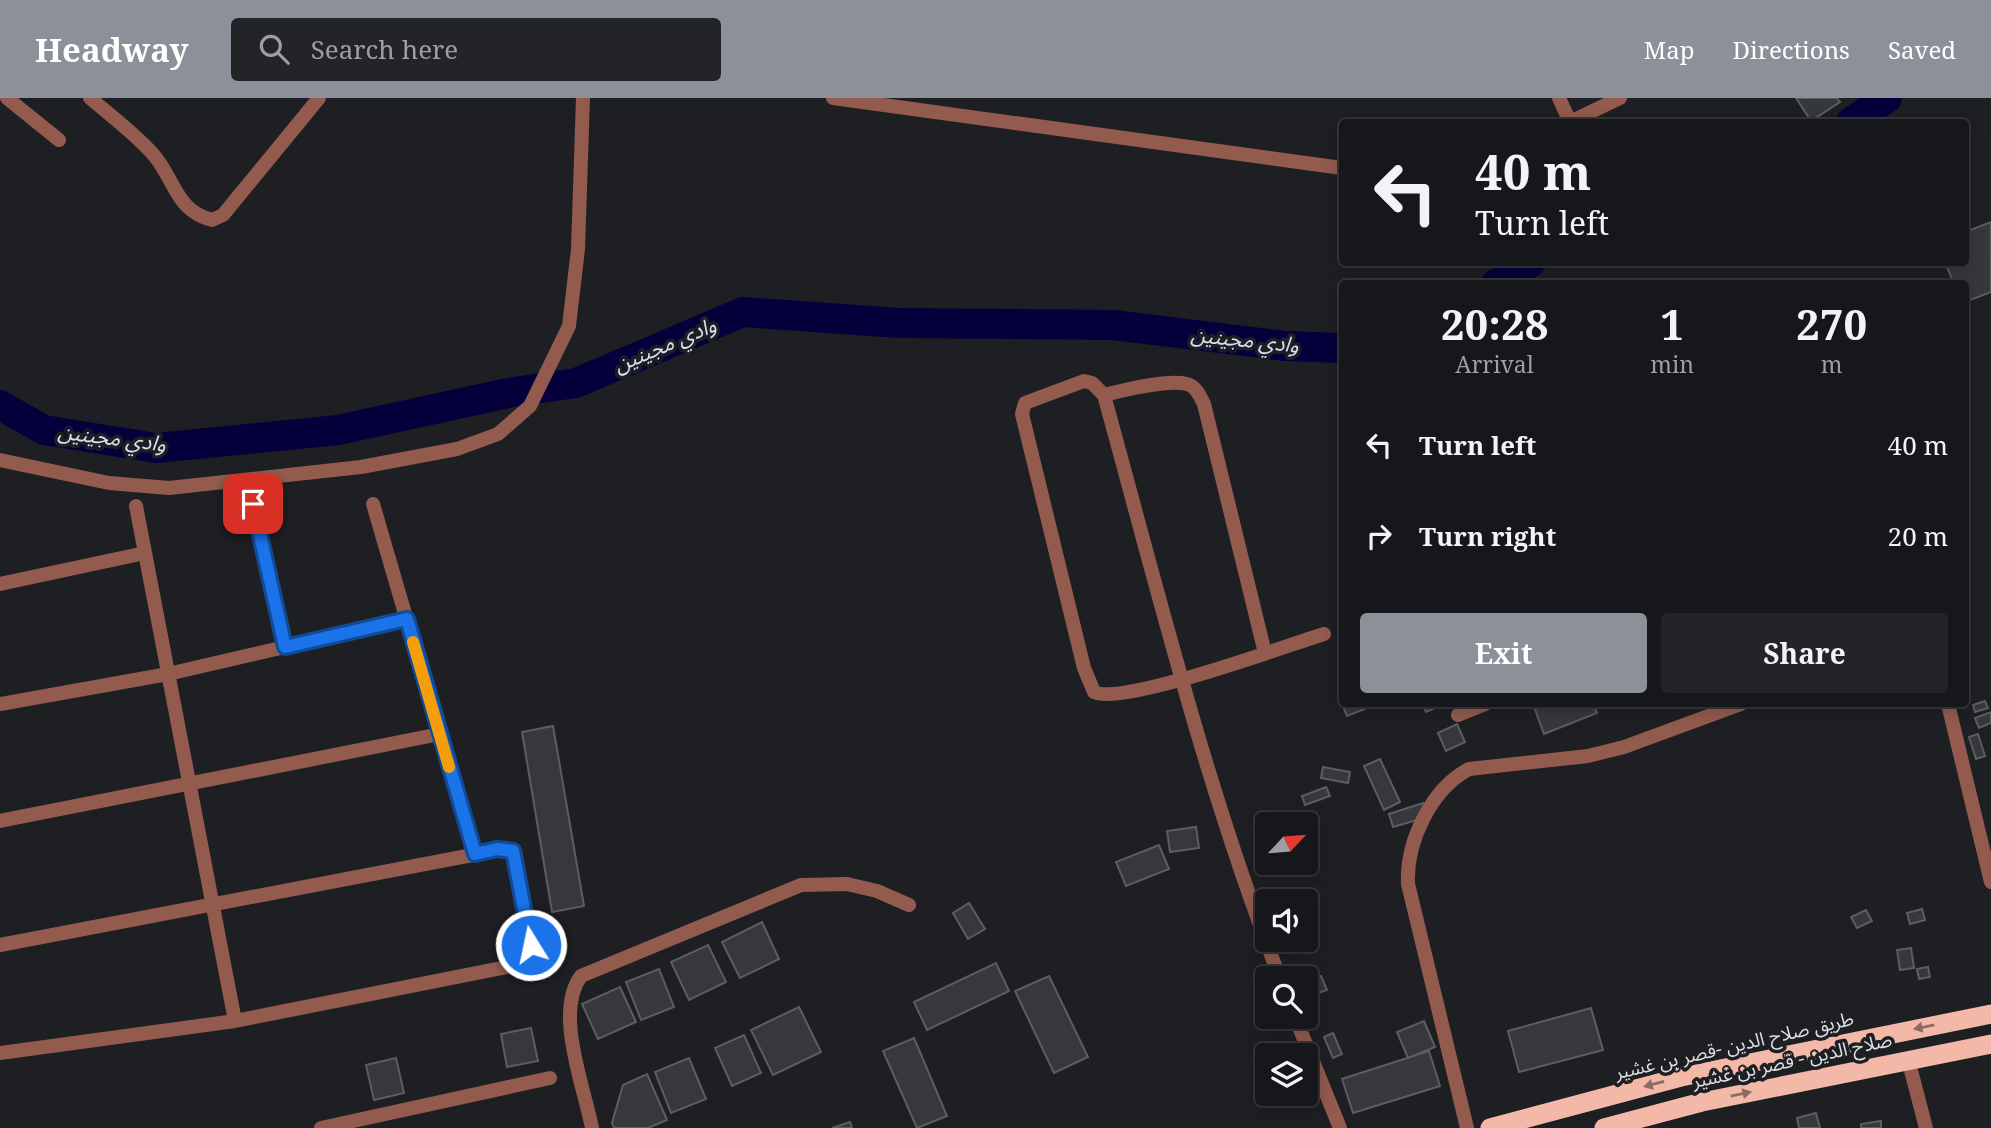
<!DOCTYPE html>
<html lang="en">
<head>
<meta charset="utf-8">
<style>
	:root { --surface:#16171a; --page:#232427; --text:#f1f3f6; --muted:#9e9fa2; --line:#353639; --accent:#8c9099 }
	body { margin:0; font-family:"Noto Serif","Noto Sans Arabic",serif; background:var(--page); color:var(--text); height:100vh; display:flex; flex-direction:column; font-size:26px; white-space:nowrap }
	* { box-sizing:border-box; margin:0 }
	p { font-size:23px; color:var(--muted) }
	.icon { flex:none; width:38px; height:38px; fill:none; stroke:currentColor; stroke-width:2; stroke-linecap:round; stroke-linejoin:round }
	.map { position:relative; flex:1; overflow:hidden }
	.sheet { position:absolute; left:1339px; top:182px; width:630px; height:427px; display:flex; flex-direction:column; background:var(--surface); border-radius:7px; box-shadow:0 4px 18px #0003,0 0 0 2px var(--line) }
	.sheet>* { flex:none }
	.top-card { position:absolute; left:1339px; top:21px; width:630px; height:147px; border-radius:7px; box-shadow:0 4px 18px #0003,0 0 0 2px var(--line); background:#16171a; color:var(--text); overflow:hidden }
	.needle { width:46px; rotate:64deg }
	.buttons { position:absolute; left:1255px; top:714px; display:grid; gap:14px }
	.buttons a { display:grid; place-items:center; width:63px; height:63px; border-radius:7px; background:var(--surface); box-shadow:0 4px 18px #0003,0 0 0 2px var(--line); font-size:35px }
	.pin { position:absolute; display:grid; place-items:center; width:60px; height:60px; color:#fff; margin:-30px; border-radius:14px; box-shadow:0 4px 10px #0006 }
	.me { position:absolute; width:77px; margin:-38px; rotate:350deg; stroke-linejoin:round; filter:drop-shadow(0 0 5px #0008) }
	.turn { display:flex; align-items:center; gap:24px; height:147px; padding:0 21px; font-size:32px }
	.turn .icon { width:91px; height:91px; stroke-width:2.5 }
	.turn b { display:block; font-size:49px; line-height:60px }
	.eta { display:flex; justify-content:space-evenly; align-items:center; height:119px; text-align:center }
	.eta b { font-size:42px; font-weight:700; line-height:49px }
	.action { display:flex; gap:14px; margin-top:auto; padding:14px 21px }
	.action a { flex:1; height:80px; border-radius:7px; background:var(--accent); color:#fff; font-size:28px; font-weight:700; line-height:80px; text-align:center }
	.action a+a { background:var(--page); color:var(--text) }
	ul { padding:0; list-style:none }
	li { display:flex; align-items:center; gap:21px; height:91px; padding:0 21px }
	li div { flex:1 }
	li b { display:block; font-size:26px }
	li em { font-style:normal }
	header { display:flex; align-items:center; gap:42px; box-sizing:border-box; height:98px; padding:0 35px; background:var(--accent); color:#fff }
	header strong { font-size:33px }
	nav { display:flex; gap:38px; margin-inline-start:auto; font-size:24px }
	.search { width:490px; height:63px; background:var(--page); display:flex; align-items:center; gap:18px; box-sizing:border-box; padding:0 24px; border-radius:7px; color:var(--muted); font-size:26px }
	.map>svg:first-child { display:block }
</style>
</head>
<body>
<header>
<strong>Headway</strong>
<div class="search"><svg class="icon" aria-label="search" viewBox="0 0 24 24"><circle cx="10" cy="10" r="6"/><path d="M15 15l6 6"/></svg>Search here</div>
<nav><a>Map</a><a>Directions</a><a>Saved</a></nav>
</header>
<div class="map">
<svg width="1991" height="1030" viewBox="0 0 1991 1030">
	<rect width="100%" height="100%" fill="#1e1f23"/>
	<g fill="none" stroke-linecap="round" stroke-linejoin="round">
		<!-- river -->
		<path stroke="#05003c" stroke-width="30" d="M1851,24L1887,0
			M1496,186L1531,164
			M0,307L44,332L156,350L338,332L508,295L576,285L743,214L899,225L1113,227L1285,248L1342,250"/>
	</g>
	<!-- building -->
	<path fill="#36383c" stroke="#5b5d62" stroke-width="2" d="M1796,0H1837L1840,4L1811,23Z
		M1991,124V194L1965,204V186H1954L1945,164H1965V134Z
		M1342,597V606H1377L1347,618L1339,599Z
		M1985,603L1988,610L1975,614L1973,607Z
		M1422,606H1444L1426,614Z
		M1533,606H1593L1597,615L1544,636Z
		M1991,614V625L1979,630L1975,620Z
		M1457,626L1465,644L1446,653L1438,635Z
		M553,628L584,808L552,814L522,634Z
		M1978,636L1985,658L1976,661L1969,639Z
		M1380,661L1400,704L1384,712L1364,668Z
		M1323,669L1350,674L1348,685L1321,680Z
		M1326,689L1330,698L1305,707L1302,698Z
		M1423,705L1427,719L1393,729L1389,716Z
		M1196,729L1199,750L1170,754L1167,733Z
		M1159,747L1169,771L1126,788L1116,764Z
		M969,805L985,831L968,841L953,815Z
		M1922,811L1925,822L1910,826L1907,815Z
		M1866,812L1872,823L1857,830L1851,819Z
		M762,824L779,861L740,880L722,844Z
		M708,847L726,884L689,902L671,864Z
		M1911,850L1914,870L1900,872L1897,852Z
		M996,865L1009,893L927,932L914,904Z
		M1928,869L1930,879L1919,881L1917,871Z
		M659,871L674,909L641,922L626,884Z
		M1049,878L1088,959L1054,975L1015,893Z
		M1321,878L1327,892L1307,899L1306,884Z
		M620,889L636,924L598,941L582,906Z
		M799,909L821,954L773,977L751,932Z
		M1591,910L1603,952L1519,974L1508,933Z
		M1424,923L1435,949L1408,960L1397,934Z
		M531,930L538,963L507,969L501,936Z
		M1333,935L1342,956L1333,960L1324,939Z
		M744,937L761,975L732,988L715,950Z
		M914,940L947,1018L917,1030L883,953Z
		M1429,953L1440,988L1353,1015L1342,981Z
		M396,960L404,995L374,1002L366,967Z
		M689,960L706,1001L671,1015L655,974Z
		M647,976L667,1022L648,1030H614L612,1025L623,987Z
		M1816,1015L1820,1030H1799L1797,1020Z
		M1881,1023V1030H1861V1026Z
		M850,1024L852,1030H832Z"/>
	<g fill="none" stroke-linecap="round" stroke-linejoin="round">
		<!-- minor -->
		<path stroke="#925b4d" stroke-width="14" d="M7,0L59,42
			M90,0C110,17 134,35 152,55C175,80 175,113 212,122L223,117L319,0
			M1559,0L1570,24
			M1104,297C1124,292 1167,281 1187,286C1196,288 1200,298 1204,306L1265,555
			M0,362L109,385L169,390L361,369L457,351L498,336L530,308L569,228L578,151L583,0
			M253,406L285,549
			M373,406L475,756
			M136,408L235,923
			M0,486L145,455
			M0,606L168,576L406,521
			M1948,606L1991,784
			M1458,617L1485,606
			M0,723L440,636
			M0,847L504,751L513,753L516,758L532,854L528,864L522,866L235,923L0,955
			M1280,880C1206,691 1158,493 1104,297L1092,285L1084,283L1025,305L1022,316L1084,570L1094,594C1122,608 1285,548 1324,536
			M1295,919L1340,1030
			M1908,961L1926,1030
			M321,1030L550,980
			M592,1030C584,988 554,914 581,878L801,787L847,786L877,793L909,807
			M1467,1030L1408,786C1406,744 1431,691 1469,671L1588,658L1624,649L1741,606"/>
		<!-- tertiary -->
		<path stroke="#925b4d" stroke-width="14" d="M833,0L1342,70
			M1570,24L1620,0"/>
		<!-- trunk -->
		<path stroke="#f4b8a8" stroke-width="19" d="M1490,1030L1681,979L1991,916
			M1604,1030L1702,1004L1991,946"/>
	</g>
	<!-- one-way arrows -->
	<defs><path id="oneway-solid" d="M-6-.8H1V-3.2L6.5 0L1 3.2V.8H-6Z" transform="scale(1.75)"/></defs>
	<g fill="#896c66">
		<use href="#oneway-solid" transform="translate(1924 929) rotate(169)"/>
		<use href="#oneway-solid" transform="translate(1654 986) rotate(165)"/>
		<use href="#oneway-solid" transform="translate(1741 996) rotate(-12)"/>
	</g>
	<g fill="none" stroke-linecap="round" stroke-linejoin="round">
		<!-- route casing -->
		<g stroke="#114b97" stroke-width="18">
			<path id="route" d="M253,406L285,549L407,521L475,756L497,751L513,753L531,847"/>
		</g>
		<!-- route -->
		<use href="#route" stroke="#1a73e8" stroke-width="12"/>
		<!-- slow -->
		<path stroke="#f59e0b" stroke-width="12" d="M413,544L449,669"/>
	</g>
	<g text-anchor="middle" stroke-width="7" stroke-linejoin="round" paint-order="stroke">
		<!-- street labels -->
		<g font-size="19" fill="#dedfe2" stroke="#1e1f23">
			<text transform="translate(1734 947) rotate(-13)" y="7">طريق صلاح الدين -قصر بن غشير</text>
			<text transform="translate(1792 962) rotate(-12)" y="7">صلاح الدين - قصر بن غشير</text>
		</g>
		<!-- water labels -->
		<g font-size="21" font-style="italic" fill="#dae0f4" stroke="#1e1f23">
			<text transform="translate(1245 242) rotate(6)" y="7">وادي مجينين</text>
			<text transform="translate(665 247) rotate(-23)" y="7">وادي مجينين</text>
			<text transform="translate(112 340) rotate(7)" y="7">وادي مجينين</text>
		</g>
	</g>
</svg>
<div class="buttons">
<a><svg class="needle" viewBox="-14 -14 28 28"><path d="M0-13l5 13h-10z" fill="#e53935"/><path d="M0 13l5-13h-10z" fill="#9e9fa2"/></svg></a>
<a><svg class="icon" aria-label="sound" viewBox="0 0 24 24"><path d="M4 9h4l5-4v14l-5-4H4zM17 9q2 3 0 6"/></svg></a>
<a><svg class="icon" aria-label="search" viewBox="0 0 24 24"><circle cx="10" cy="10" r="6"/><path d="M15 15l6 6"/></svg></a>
<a><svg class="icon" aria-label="layers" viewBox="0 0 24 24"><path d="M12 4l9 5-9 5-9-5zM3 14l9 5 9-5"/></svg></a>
</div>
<div class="pin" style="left:253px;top:406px;background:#d93025"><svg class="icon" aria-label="arrive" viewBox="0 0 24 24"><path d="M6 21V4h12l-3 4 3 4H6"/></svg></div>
<svg class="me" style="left:531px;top:847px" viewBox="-20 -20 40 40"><circle r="17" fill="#1a73e8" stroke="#fff" stroke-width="3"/><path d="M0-11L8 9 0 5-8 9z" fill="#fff"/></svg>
<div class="top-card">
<div class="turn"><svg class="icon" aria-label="left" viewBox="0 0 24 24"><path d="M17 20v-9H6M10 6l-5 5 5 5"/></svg><div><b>40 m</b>Turn left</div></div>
</div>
<section class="sheet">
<div class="eta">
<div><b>20:28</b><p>Arrival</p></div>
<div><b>1</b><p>min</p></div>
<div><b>270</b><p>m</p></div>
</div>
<ul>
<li><svg class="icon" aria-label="left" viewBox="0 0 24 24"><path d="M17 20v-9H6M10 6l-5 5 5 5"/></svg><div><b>Turn left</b></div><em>40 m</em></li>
<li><svg class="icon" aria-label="right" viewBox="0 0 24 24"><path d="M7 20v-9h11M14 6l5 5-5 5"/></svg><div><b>Turn right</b></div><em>20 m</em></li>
</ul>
<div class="action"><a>Exit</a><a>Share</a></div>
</section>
</div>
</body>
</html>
